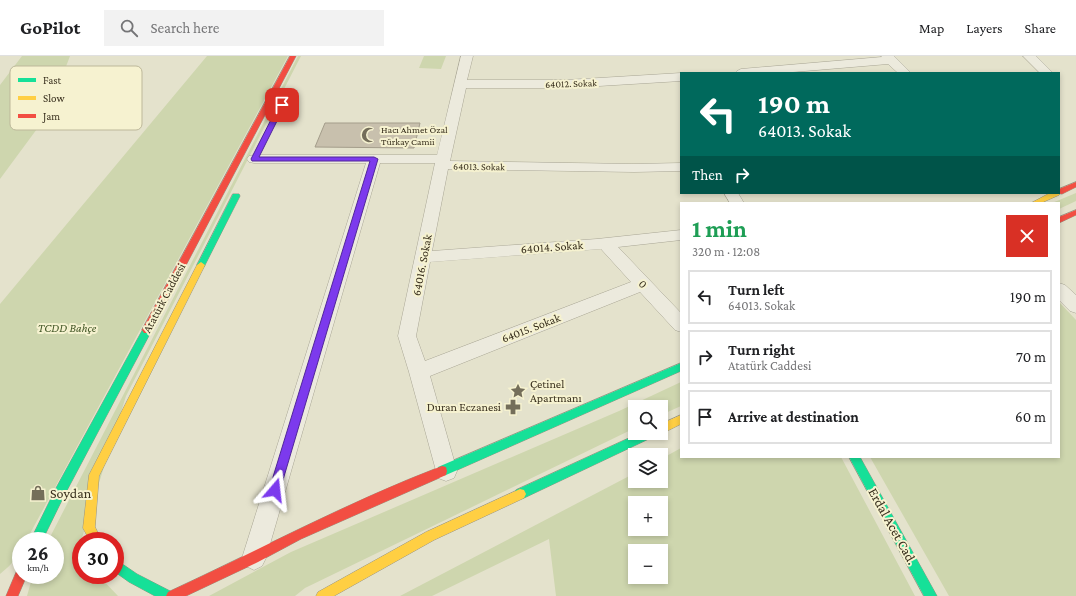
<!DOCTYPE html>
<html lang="en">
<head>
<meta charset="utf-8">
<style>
	:root { --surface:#fff; --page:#f2f2f2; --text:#202124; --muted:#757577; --line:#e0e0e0 }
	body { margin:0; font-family:"Crimson Pro",serif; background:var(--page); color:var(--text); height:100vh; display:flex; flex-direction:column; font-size:15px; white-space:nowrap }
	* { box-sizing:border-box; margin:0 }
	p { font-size:13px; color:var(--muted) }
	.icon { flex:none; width:22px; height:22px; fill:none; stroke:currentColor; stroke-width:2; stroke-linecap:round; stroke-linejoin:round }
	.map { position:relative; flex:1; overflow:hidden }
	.sheet { position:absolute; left:680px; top:146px; width:380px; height:256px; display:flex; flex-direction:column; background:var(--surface); border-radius:0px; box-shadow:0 2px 6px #0003 }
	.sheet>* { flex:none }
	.top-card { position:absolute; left:680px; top:16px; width:380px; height:122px; border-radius:0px; box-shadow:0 2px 6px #0003; background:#00695c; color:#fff; overflow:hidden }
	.tools { position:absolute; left:628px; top:344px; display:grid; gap:8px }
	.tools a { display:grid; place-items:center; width:40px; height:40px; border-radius:0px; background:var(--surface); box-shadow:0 2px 6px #0003; font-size:20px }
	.speed { position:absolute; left:12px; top:476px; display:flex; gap:8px; font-size:20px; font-weight:700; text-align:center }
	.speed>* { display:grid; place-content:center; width:52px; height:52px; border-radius:50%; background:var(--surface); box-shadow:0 2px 6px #0003; line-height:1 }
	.speed small { font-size:10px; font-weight:400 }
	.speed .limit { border:6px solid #d22; background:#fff; color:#111 }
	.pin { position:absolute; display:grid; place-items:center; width:34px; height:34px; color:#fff; margin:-17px; border-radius:8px; box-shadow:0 2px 6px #0006 }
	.me { position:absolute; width:44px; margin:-22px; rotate:17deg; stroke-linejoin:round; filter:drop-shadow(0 0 3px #0008) }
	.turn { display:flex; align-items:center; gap:14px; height:84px; padding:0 12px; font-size:18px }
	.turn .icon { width:52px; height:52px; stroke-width:2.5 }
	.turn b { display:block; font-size:28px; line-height:34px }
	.then { display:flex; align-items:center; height:38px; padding:0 12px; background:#0003; gap:8px; font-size:15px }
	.round { display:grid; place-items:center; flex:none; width:42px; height:42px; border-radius:0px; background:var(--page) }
	.headline { display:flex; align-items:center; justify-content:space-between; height:68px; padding:0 12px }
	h1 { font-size:24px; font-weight:700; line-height:30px; color:#1e9e55 }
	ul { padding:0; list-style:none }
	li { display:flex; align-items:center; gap:12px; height:54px; margin:0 8px 6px; padding:0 4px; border:2px solid var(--line); border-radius:0px }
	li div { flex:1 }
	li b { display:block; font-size:15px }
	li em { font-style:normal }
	header { display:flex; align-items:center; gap:24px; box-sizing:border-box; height:56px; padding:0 20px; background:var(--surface); border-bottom:1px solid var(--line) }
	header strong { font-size:19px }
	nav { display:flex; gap:22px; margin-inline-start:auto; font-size:14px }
	.search { width:280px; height:36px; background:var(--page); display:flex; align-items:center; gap:10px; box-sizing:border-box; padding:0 14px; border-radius:0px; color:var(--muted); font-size:15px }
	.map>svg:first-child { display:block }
</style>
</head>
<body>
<header>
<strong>GoPilot</strong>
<div class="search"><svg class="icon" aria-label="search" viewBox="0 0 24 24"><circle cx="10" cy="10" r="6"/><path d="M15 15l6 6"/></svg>Search here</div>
<nav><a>Map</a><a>Layers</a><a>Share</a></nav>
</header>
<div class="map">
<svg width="1076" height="540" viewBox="0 0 1076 540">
	<rect width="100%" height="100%" fill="#e4e2cc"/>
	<!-- green -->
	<path fill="#ced6ae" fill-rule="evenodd" d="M22,0H70L48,58L0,123V29Z
		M207,0H288L26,485H21C21,500 11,509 0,518V248Z
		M298,0H301L126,340L81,485V519H98L118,540H27L33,519H55V485H48Z
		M424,0H446L441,13L419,12Z
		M1076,137V145L1059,153V147H1052Z
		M1059,246L1076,264V540H949L870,401H1059Z
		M681,326V350L661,359V351H635V372L305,532L295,540H209L291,496L619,355Z
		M681,392V401H841L915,540H556L549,483L432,540H400L635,417V425H661V403ZM635,447H661V473H635ZM635,495H661V521H635Z"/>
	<!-- building -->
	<path fill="#c8c0ad" stroke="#a49d8b" d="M325,67H420L414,92L315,91Z"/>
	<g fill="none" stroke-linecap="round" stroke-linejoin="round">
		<!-- street casing -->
		<g stroke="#a9a695" stroke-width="1">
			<path id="street" d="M461,0H473L467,24H566L681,17V25L566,32H466L450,105L634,108L681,107V115L634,116L448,113L432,195L597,183L681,174V184L618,191L681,257V276L675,274L640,236L430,320L457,415L454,422L446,425L438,422L409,316L398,280L435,107H380L266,502L262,510L254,514L246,510L242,502L366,107H254L249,106L247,103L249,100L254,99H437ZM601,193L631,226L425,305L416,280L430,206Z
				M881,0H894L911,17H898L888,8L781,17H735L737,15L741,13L882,1Z
				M1023,0H1036L1053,17H1040Z
				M724,137H738L744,147H730Z
				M1059,227L1065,229L1076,239V257L1070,255L1059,244Z"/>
		</g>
		<!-- fast casing -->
		<g stroke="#999584" stroke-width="1">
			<path id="fast" d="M233,138H239L240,140L204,211H198L197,209Z
				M147,270L150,271L152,274L64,440L42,485H30L56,432L144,271Z
				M681,307V315L446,419L442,420L438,419L437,415L438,411Z
				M640,377H656L655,380L524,442L520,443L516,442L514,438L516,434Z
				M849,401H860L937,540H924Z
				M115,503L137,518L172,536L174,540H155L129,526L115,516Z"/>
		</g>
		<!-- slow casing -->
		<g stroke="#999584" stroke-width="1">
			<path id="slow" d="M1059,136L1060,137L1059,139L1041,147H1031L1050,137Z
				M201,206L205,209L99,420L95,471L102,485H90L83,472L89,419L197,209Z
				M681,359V368L661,378L659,377H661V368Z
				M520,433L524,434L526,438L524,442L434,484L334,540H316L318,536L426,476Z"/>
		</g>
		<!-- jam casing -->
		<g stroke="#999584" stroke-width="1">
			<path id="jam" d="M290,0H296L152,274L150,277H144L142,274Z
				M1076,126V131L1062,138L1056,137H1059V133Z
				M1076,154V159L1059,167V161Z
				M442,410L446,411L447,415L446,419L301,483L258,506L186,540H166L168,536C259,494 348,446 442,410Z
				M21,512V519H27L18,540H6L17,514Z"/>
		</g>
		<!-- street -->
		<use href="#street" fill="#eceadd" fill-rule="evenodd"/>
		<!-- fast -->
		<use href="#fast" fill="#16e098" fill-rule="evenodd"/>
		<!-- slow -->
		<use href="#slow" fill="#ffcf43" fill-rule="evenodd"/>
		<!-- jam -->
		<use href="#jam" fill="#f24e42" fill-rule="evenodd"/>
	</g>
	<!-- route -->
	<path fill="#7c3aed" stroke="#51269a" d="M279,48L285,49L259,101H374L378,103L280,434L279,438L275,439L271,438L269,434L370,105H252L251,103Z"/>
	<!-- icons -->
	<defs>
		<g id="mosque-bare" transform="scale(1.2)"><path d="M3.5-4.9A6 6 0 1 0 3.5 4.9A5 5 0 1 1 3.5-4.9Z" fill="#746e5a" stroke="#f6f2d0" stroke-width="2.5" paint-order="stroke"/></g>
		<g id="sight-bare" transform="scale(1.2)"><path d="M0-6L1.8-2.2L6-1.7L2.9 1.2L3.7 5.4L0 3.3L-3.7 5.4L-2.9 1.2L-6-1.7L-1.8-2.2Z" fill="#746e5a" stroke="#f6f2d0" stroke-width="2.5" paint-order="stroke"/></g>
		<g id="pharmacy-bare" transform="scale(1.2)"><path d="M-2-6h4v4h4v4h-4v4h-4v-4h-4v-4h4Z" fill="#746e5a" stroke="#f6f2d0" stroke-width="2.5" paint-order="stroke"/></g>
		<g id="shop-bare" transform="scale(1.2)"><path d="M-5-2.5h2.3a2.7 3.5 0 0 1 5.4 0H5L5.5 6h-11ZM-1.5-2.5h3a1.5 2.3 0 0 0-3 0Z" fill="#746e5a" stroke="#f6f2d0" stroke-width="2.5" paint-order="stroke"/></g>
	</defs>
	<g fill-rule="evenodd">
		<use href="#mosque-bare" x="369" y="79"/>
		<use href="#sight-bare" x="518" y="335"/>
		<use href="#pharmacy-bare" x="513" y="351"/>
		<use href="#shop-bare" x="38" y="437"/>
	</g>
	<g text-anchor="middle" stroke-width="4" stroke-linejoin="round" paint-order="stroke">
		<!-- far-street labels -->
		<g font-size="10" fill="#382f1d" stroke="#f6f2d0">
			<text transform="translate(571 27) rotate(-2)" y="4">64012. Sokak</text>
			<text transform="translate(479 110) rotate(1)" y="4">64013. Sokak</text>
		</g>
		<!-- far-poi labels -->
		<g font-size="10" fill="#382f1d" stroke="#f6f2d0" text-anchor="start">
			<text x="381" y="77">Hacı Ahmet Özal<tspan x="381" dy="12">Türkay Camii</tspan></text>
		</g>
		<!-- street labels -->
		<g font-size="12" fill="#382f1d" stroke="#f6f2d0">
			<text transform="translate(552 191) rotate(-4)" y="4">64014. Sokak</text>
			<text transform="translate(422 209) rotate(-79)" y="4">64016. Sokak</text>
			<text transform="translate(643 228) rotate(47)" y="4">0</text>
			<text transform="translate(164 242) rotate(-62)" y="4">Atatürk Caddesi</text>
			<text transform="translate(531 272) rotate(-21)" y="4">64015. Sokak</text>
		</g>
		<!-- park labels -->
		<g font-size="12" font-style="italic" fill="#3f5423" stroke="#f6f2d0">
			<text x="67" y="276">TCDD Bahçe</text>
		</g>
		<!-- poi labels -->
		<g font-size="12" fill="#382f1d" stroke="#f6f2d0" text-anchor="start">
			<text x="530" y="332">Çetinel<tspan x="530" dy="14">Apartmanı</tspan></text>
			<text x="501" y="355" text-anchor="end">Duran Eczanesi</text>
		</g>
		<!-- near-poi labels -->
		<g font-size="14" fill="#382f1d" stroke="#f6f2d0" text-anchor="start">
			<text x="50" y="442">Soydan</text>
		</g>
		<!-- near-street labels -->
		<g font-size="14" fill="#382f1d" stroke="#f6f2d0">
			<text transform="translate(893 470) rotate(61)" y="5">Erdal Acet Cad.</text>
		</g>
	</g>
	<!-- legend -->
	<rect x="10" y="10" width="132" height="64" rx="6" fill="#f6f2d0" stroke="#bdb89a" stroke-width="1"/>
	<rect x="18" y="22" width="18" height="4" fill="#16e098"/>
	<rect x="18" y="40" width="18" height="4" fill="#ffcf43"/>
	<rect x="18" y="58" width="18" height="4" fill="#f24e42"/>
	<g font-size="11" fill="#382f1d">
		<text x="43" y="28">Fast</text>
		<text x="43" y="46">Slow</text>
		<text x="43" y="64">Jam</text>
	</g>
</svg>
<div class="tools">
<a><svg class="icon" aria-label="search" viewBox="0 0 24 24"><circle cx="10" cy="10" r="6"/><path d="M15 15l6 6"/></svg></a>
<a><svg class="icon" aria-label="layers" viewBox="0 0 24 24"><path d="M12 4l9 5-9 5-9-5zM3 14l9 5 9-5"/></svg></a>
<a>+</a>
<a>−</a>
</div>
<div class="speed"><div>26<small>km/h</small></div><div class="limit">30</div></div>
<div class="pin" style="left:282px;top:49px;background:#d93025"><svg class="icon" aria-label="arrive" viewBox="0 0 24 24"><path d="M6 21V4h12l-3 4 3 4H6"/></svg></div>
<svg class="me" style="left:275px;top:434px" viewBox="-20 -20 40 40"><path d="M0-17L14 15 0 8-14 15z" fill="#7c3aed" stroke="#fff" stroke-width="4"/></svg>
<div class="top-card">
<div class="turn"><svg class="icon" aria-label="left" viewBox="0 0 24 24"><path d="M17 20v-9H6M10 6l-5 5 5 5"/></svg><div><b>190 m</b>64013. Sokak</div></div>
<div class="then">Then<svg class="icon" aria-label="right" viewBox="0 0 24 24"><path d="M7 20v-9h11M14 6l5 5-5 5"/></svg></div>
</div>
<section class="sheet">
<div class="headline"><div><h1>1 min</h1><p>320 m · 12:08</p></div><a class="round" style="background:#d93025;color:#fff"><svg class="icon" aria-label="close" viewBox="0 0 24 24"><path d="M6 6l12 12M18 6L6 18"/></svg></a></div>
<ul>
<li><svg class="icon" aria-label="left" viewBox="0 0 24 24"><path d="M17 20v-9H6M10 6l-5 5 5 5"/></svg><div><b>Turn left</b><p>64013. Sokak</p></div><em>190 m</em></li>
<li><svg class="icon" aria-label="right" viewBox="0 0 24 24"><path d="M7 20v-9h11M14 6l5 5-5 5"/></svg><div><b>Turn right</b><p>Atatürk Caddesi</p></div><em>70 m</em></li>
<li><svg class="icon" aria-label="arrive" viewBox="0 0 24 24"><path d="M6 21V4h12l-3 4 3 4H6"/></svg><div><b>Arrive at destination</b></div><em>60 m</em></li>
</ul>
</section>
</div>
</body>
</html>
